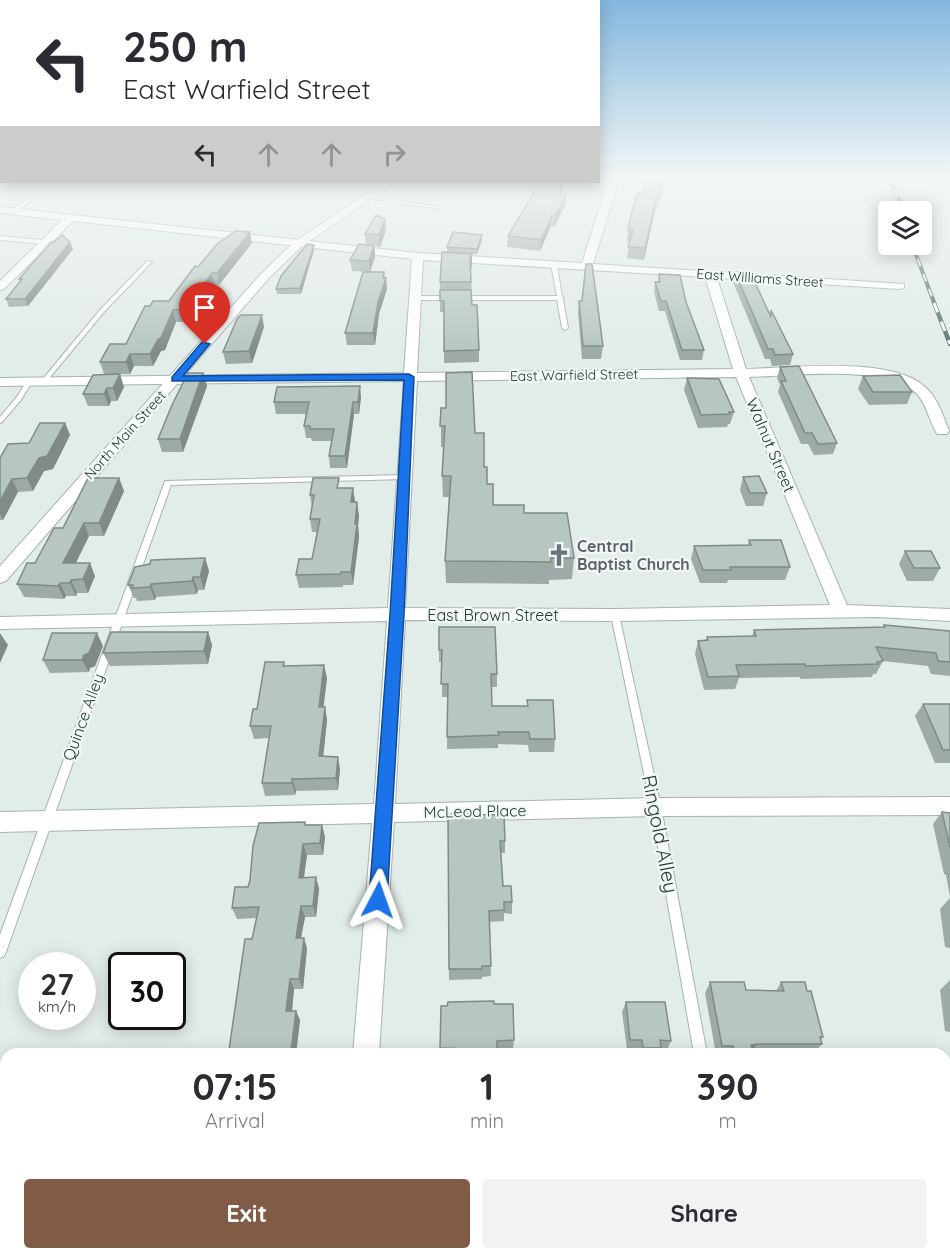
<!DOCTYPE html>
<html lang="en">
<head>
<meta charset="utf-8">
<style>
	:root { --surface:#fff; --page:#f2f2f3; --text:#2b2b33; --muted:#7c7c81; --accent:#825b47 }
	body { margin:0; font-family:Quicksand,sans-serif; background:var(--page); color:var(--text); height:100vh; display:flex; flex-direction:column; font-size:22px; white-space:nowrap }
	* { box-sizing:border-box; margin:0 }
	p { font-size:20px; color:var(--muted) }
	.icon { flex:none; width:33px; height:33px; fill:none; stroke:currentColor; stroke-width:2; stroke-linecap:round; stroke-linejoin:round }
	.map { position:relative; flex:1; overflow:hidden }
	.details { position:absolute; left:0px; top:1048px; width:951px; height:212px; display:flex; flex-direction:column; background:var(--surface); border-radius:18px 18px 0 0; box-shadow:0 3px 15px #0003 }
	.details>* { flex:none }
	.banner { position:absolute; left:0px; top:0px; width:600px; height:183px; box-shadow:0 3px 15px #0003; background:#fff; color:var(--text); overflow:hidden }
	.controls { position:absolute; left:878px; top:201px; display:grid; gap:12px }
	.controls a { display:grid; place-items:center; width:54px; height:54px; border-radius:6px; background:var(--surface); box-shadow:0 3px 15px #0003; font-size:30px }
	.speed { position:absolute; left:18px; top:952px; display:flex; gap:12px; font-size:30px; font-weight:700; text-align:center }
	.speed>* { display:grid; place-content:center; width:78px; height:78px; border-radius:50%; background:var(--surface); box-shadow:0 3px 15px #0003; line-height:1 }
	.speed small { font-size:15px; font-weight:400 }
	.speed .limit { border:3px solid #111; border-radius:9px; background:#fff; color:#111 }
	.pin { position:absolute; display:grid; place-items:center; width:51px; height:51px; color:#fff; margin:-62px -26px; border-radius:50% 50% 50% 0; rotate:-45deg; box-shadow:0 0 6px #0007 }
	.pin .icon { rotate:45deg }
	.me { position:absolute; width:66px; margin:-33px; rotate:4deg; stroke-linejoin:round; filter:drop-shadow(0 0 4px #0008) }
	.turn { display:flex; align-items:center; gap:21px; height:126px; padding:0 24px; font-size:27px }
	.turn .icon { width:78px; height:78px; stroke-width:2.5 }
	.turn b { display:block; font-size:42px; line-height:51px }
	.lanes { display:flex; align-items:center; height:57px; padding:0 24px; background:#0003; justify-content:center; gap:30px; direction:ltr }
	.lanes .off { opacity:.35 }
	.eta { display:flex; justify-content:space-evenly; align-items:center; height:102px; text-align:center }
	.eta b { font-size:36px; font-weight:700; line-height:42px }
	.primary-button { display:flex; gap:12px; margin-top:auto; padding:12px 24px }
	.primary-button a { flex:1; height:69px; border-radius:6px; background:var(--accent); color:#fff; font-size:24px; font-weight:700; line-height:69px; text-align:center }
	.primary-button a+a { background:var(--page); color:var(--text) }
	.map>svg:first-child { display:block }
</style>
</head>
<body>
<div class="map">
<svg width="950" height="1259" viewBox="0 0 950 1259">
	<rect width="100%" height="100%" fill="#e2ece9"/>
	<g fill="none" stroke-linecap="round" stroke-linejoin="round">
		<!-- service casing -->
		<g stroke="#a5b4b1" stroke-width="2">
			<path id="service" d="M54,182H58L14,213H10V211Z
				M365,196L439,207L441,208L439,209L367,198H365Z
				M0,236L43,240L46,242L43,244L0,240Z
				M147,261L152,262L104,312L46,382H42V380L100,310Z
				M554,263L557,265L562,297L564,298L563,299L568,328L565,330L562,328L557,300H416L413,298L416,296H557L551,265Z
				M29,380L32,382L21,400L2,422L0,423V417L16,398L27,381Z
				M404,475L408,477L407,479L171,485L6,952L4,956L0,958V935L165,481Z
				M615,612L619,615L661,807L707,1054H694L651,807L611,615Z
				M666,1254H682L683,1259H667Z"/>
		</g>
		<!-- minor casing -->
		<g stroke="#a5b4b1" stroke-width="2">
			<path id="minor" d="M610,176H620L593,264L904,284V288L900,289L717,278L746,369C792,368 889,356 924,386C936,396 942,412 947,426L949,431L947,434H937C929,421 927,404 916,393C887,364 790,376 749,377L847,605L950,609V621L878,617L615,621L405,620L395,804L656,798L950,797V815L656,816L394,822L379,1054H353L372,823L0,832V812L374,804L387,621L0,629V617L388,608L404,381L0,386V378L404,373L412,259L73,221L4,289L0,290V281L62,220L0,213V207L418,253L582,263ZM423,260L705,277L733,369L417,373ZM736,377L830,605L615,609L405,608L417,381Z
				M945,1083H950V1111H945Z
				M6,1120V1148L0,1149V1121Z
				M339,1254H369V1259H339Z
				M864,1254H894L895,1259H865Z"/>
		</g>
		<!-- tertiary casing -->
		<g stroke="#a5b4b1" stroke-width="2">
			<path id="tertiary" d="M384,182H395L302,246L269,278L6,581L0,583V566L261,274L294,242Z"/>
		</g>
		<!-- service -->
		<use href="#service" fill="#fff" fill-rule="evenodd"/>
		<!-- minor -->
		<use href="#minor" fill="#fff" fill-rule="evenodd"/>
		<!-- tertiary -->
		<use href="#tertiary" fill="#fff" fill-rule="evenodd"/>
		<!-- rail-far1 casing -->
		<g stroke="#5d7774" stroke-width="4">
			<path id="rail-far1" d="M888,176L905,212
				M912,244L935,305"/>
		</g>
		<!-- rail casing -->
		<g stroke="#5d7774" stroke-width="4.5">
			<path id="rail" d="M934,303L950,344"/>
		</g>
		<!-- rail-far1 -->
		<use href="#rail-far1" stroke="#f2f8f6" stroke-width="2" stroke-dasharray="8" stroke-linecap="butt"/>
		<!-- rail -->
		<use href="#rail" stroke="#f2f8f6" stroke-width="3" stroke-dasharray="10" stroke-linecap="butt"/>
	</g>
	<!-- wall -->
	<path fill="#9daaa7" d="M663,176L657,210H655L644,260L627,258L630,241H627L628,230L643,192Z
		M563,190L561,195L565,206L554,227L551,226L540,251L507,247L508,236Z
		M385,219L386,230L380,247L375,246V257L370,272L352,271L350,260L366,245L365,234Z
		M482,235V240L477,254H472V265L471,270L472,305L479,350V362L444,363V312H440V282L447,252V247Z
		M53,243L73,249L28,306L9,307L6,299L20,281L19,279Z
		M252,243L219,285L214,284L202,303L195,302L186,322H176L165,350L161,351L153,366H134L130,374H104L100,362L126,344L150,306L169,301L198,267Z
		M314,245V250L301,294H277L276,289Z
		M384,272V278H386L387,289L379,314L375,345H347L345,333Z
		M735,272L770,314L771,310L793,354L790,365L772,366L770,359H765L733,282Z
		M659,274L686,302L704,350L702,360H680L665,311H659L654,292L655,282H658Z
		M579,301L603,346L601,359H582L578,313Z
		M264,327L252,363L226,364L223,352Z
		M780,367L837,443L833,454L814,455L808,444H801L778,392L780,385L777,378Z
		M203,373L207,386L183,452H162L158,439Z
		M93,375L124,387L117,401H111L109,406H88L83,394Z
		M863,376L912,392L907,404L869,405L858,389Z
		M687,378L734,412L730,424H728L727,427L698,428L684,390Z
		M361,397L359,414H354L347,468H330L329,456L332,441H312L311,438H306L304,426L306,414H276L274,402Z
		M441,408L475,433L484,467L487,484L493,505L524,513L574,558L572,579L549,580V584L446,583L445,561L449,497H443L442,476L444,447H441Z
		M65,423L70,435L53,469L44,471L33,491L18,492L3,520H0V458Z
		M743,477L767,493L763,506H746L740,490Z
		M119,478L124,491L104,536H89L76,563L95,576L88,593H77L76,596H66L64,599L24,597L17,584L35,563L63,528Z
		M340,488L355,502L359,515L358,526L359,537L353,585H343V587L299,588L296,575L312,559L317,532H312L310,519L312,507L310,495Z
		M749,540L790,567L785,580H728L727,583H700L691,559L694,546L748,545Z
		M905,551L940,568L933,581H907L899,564Z
		M205,558L209,571L204,590H198L197,594L156,597L155,600L137,601L136,598H134L128,585Z
		M884,625L950,631V676L931,674L928,666L883,661L876,674H873L872,677L800,679V677L739,678L735,689L704,690L695,654L698,641L706,640L707,637L752,636L754,630L883,627Z
		M439,627L497,674V687H492V706H527V700L555,739L554,752H529L528,745L498,744V748L447,749L448,697H442V662H439Z
		M208,632L212,645L208,664L110,666L103,653Z
		M103,646L95,666L90,668L89,672L50,673L43,660Z
		M284,662L285,666L327,678L323,707H325L327,720L323,756L340,769L338,790L296,791L295,795L265,796L262,783L269,738L254,739L250,726L257,709Z
		M923,704H950V763H935L915,716Z
		M942,812L950,813V897L946,875L944,874L933,824Z
		M448,814L505,841V853H501L503,886L512,902V914L504,913V921L489,922L491,976L482,977V979L449,980Z
		M306,825H322L325,837L323,855H307L304,878L316,877L319,889L316,917H305L301,938L307,948L303,989H294L292,1011H296L300,1020L296,1054H232L229,1050L257,918L237,919L232,908Z
		M950,898V948L945,947L940,909Z
		M950,980V1032L945,1031L940,990Z
		M710,982L746,990L776,991L781,982L807,991L823,1037L820,1040L822,1044L814,1053H753V1054H716L705,993Z
		M626,1002L671,1041L667,1050H660L658,1054H639L638,1049H627L622,1012Z
		M494,1004L514,1040L513,1049L497,1050V1054H441L440,1048Z
		M945,1150H950V1204L945,1203Z
		M413,1254H485L414,1256Z"/>
	<!-- shaded-wall -->
	<path fill="#808b88" d="M563,182V190L557,205L558,194Z
		M566,195L565,206L554,227L555,216Z
		M656,199L655,210L644,260L645,248Z
		M552,215L551,226L540,251L541,240Z
		M385,219L386,230L380,247L379,235Z
		M250,232L252,243L219,285L217,273Z
		M482,235V240L477,254V249Z
		M70,242L73,249L28,306L25,299Z
		M314,245V250L301,294L300,288Z
		M374,246L375,257L370,272L369,261Z
		M472,254V265L470,270V259Z
		M384,272L385,281L386,278L387,289L379,314L375,345L373,333Z
		M212,273L214,284L202,303L199,291Z
		M192,290L195,302L186,322L183,310Z
		M173,310L176,322L165,350L161,351L153,366L150,354Z
		M262,315L264,327L252,363L249,351Z
		M130,354L134,366L130,374L126,362Z
		M203,373L207,386L183,452L180,439Z
		M120,374L124,387L117,401L113,388Z
		M360,386L361,397L359,414L358,402Z
		M107,388L111,401L109,406L104,394Z
		M353,402L354,414L347,468L345,456Z
		M65,423L70,435L53,469L44,471L33,491L27,478L39,458Z
		M119,478L124,491L104,536L99,523Z
		M12,479L18,492L3,520L0,514V501Z
		M353,488L355,501L353,515L351,502Z
		M357,502L359,515L358,526L359,537L353,585L351,572Z
		M84,523L89,536L69,576L63,563Z
		M205,558L209,571L204,590L200,577Z
		M90,563L95,576L88,593L83,579Z
		M193,577L198,590L197,594L192,581Z
		M71,580L77,593L76,596L70,583Z
		M60,583L66,596L64,599L58,586Z
		M151,584L156,597L155,600L150,587Z
		M208,632L212,645L208,664L204,651Z
		M0,633L8,645L0,663Z
		M97,633L103,646L95,666L90,668L89,672L82,660L84,655Z
		M324,665L327,678L322,720L319,707Z
		M325,707L327,720L322,769L319,756Z
		M338,757L340,769L338,790L336,778Z
		M292,779L296,791L295,795L292,783Z
		M322,825L325,837L323,855L320,843Z
		M303,844L307,855L302,889L299,878Z
		M316,877L319,889L316,917L313,906Z
		M301,906L305,917L299,948L296,938Z
		M304,938L307,948L303,989L299,979Z
		M290,979L294,989L291,1021L286,1011Z
		M296,1011L300,1020L296,1054H293L291,1051Z
		M757,1044L751,1053V1045Z"/>
	<!-- building -->
	<path fill="#b7c6c2" stroke="#808b88" stroke-width="1.5" d="M647,176H663L659,199H656L645,248L628,247L633,230H628L632,211L637,194L643,192Z
		M540,182H563L558,194L566,195L555,216L552,215L541,240L508,236Z
		M376,215L385,219L379,235L365,234Z
		M236,231L250,232L217,273H212L199,291L192,290L183,310H173L161,338L158,339L150,354H130L126,362H100L110,344H126L145,306H150L153,301H169L195,266L198,267L217,244Z
		M453,232L482,235L477,249L447,247Z
		M62,235L70,242L25,299H6L22,279H19L51,242L53,243Z
		M307,244L314,245L300,288L276,289L281,276Z
		M359,244L374,246L369,261L350,260Z
		M442,252L472,254L470,259L471,282H440Z
		M586,264H592L603,346H583L579,301H582Z
		M363,272H384L383,278H386L378,302L373,333H345Z
		M735,272H750L771,317V310L793,354L775,355L773,349H768Z
		M659,274L680,275L686,302L704,350H682L666,301H661L655,282H660Z
		M440,290H471L472,305H477L479,350L444,351V301H440Z
		M241,315H262L249,351L223,352L237,319Z
		M799,366L837,443L818,444L812,433H805L781,381H786L780,367Z
		M472,372L475,433H484V467H487V484H493V505H524V513H567L574,558H551V562L445,561L451,476H442L445,426H440L441,408H446V373Z
		M188,373H203L180,439H158L172,405Z
		M120,374L113,388H107L104,394H83L93,375Z
		M900,375L912,392H873L863,376Z
		M687,378L719,379L734,412H729L730,414L701,415Z
		M360,386L358,402H353L345,456H329L334,429H310V426H304L309,402H274L277,387Z
		M40,423H65L47,456L39,458L27,478L12,479L0,501V458L8,444L29,443Z
		M759,476L767,493H750L743,477Z
		M88,478H119L99,523H84L63,563H90L83,579L71,580L70,583H60L58,586L17,584L27,563H35L54,528H63Z
		M313,478H339L337,488H353L351,502H357L355,524H357L351,572H341V574L296,575L299,559H312L320,519H310L314,495H310Z
		M749,540H781L790,567H730L731,570H703L694,546L751,545Z
		M905,551H931L940,568H914Z
		M205,558L200,577H193L192,581L151,584L150,587L132,588L133,585H128L135,567L150,564L151,560Z
		M884,625L950,631V662L938,661L936,653L876,647L883,661L877,662L878,664L806,666L805,664L736,665L739,676L708,677L698,641L708,640L707,637L756,636L754,630L885,627Z
		M439,627H495L497,674H491L492,706H528L527,700H553L555,739H530L529,732H498L499,735L447,737L448,684H441L442,650H439Z
		M111,632H208L204,651L103,653Z
		M52,633H97L89,653L84,655L82,660H43Z
		M265,662H284L283,666L324,665L319,707H325L319,756L338,757L336,778L292,779V783H262L271,726H250L253,709H257Z
		M923,704H950V750H943Z
		M942,812L950,813V847Z
		M448,814L504,815L505,841H500L503,886H511L512,902H504V910L489,911L491,966H482V969H449Z
		M305,822V825H322L320,843L303,844L299,878L316,877L313,906H301L296,938H304L299,979H290L286,1011H296L291,1051L235,1053V1050H229L245,939H252L259,907L232,908L235,887H248L250,880L253,846L259,823Z
		M710,982H744L746,990L784,991L781,982H805L807,991H811L823,1037H820L822,1044H757L751,1045L753,1054H735L733,1046H722Z
		M494,1001V1004H513L514,1040L497,1041V1050L440,1048L441,1006H447L448,1002Z
		M626,1002H665L671,1041L660,1040L661,1048H643L642,1040H630Z
		M945,1150H950V1197H947L945,1190Z
		M420,1254H485V1259H420Z"/>
	<!-- sky -->
	<linearGradient id="sky" x2="0" y2="1"><stop stop-color="#83b7de"/><stop offset="0.5" stop-color="#f2f6f5"/><stop offset="1" stop-color="#f2f6f5" stop-opacity="0"/></linearGradient>
	<rect width="950" height="353" fill="url(#sky)"/>
	<!-- route -->
	<path fill="#1a73e8" stroke="#114b97" stroke-width="1.5" d="M202,342L210,344L183,376L409,374L414,377L404,614L387,900L384,906L378,909L372,906L369,900L390,614L404,380L172,381V377Z"/>
	<!-- icons -->
	<defs>
		<g id="church-bare" transform="scale(1.8)"><path d="M-1.2-6h2.4v3.5h3.3v2.4h-3.3V6h-2.4V-.1h-3.3v-2.4h3.3Z" fill="#6b7280" stroke="#f2f8f6" stroke-width="2.5" paint-order="stroke"/></g>
	</defs>
	<g fill-rule="evenodd">
		<use href="#church-bare" x="559" y="555"/>
	</g>
	<g text-anchor="middle" stroke-width="4.5" stroke-linejoin="round" paint-order="stroke">
		<!-- far-street labels -->
		<g font-size="14" fill="#233c39" stroke="#f2f8f6">
			<text transform="translate(760 278) rotate(4)" y="5">East Williams Street</text>
			<text transform="translate(574 375) rotate(-1)" y="5">East Warfield Street</text>
			<text transform="translate(125 435) rotate(-48)" y="5">North Main Street</text>
		</g>
		<!-- street labels -->
		<g font-size="16" fill="#233c39" stroke="#f2f8f6">
			<text transform="translate(771 445) rotate(67)" y="6">Walnut Street</text>
			<text x="493" y="621">East Brown Street</text>
			<text transform="translate(83 717) rotate(-70)" y="6">Quince Alley</text>
			<text transform="translate(475 811) rotate(-1)" y="6">McLeod Place</text>
		</g>
		<!-- worship labels -->
		<g font-size="16" font-weight="bold" fill="#5b616d" stroke="#f2f8f6" text-anchor="start">
			<text x="577" y="552">Central<tspan x="577" dy="18">Baptist Church</tspan></text>
		</g>
		<!-- near-street labels -->
		<g font-size="20" fill="#233c39" stroke="#f2f8f6">
			<text transform="translate(660 834) rotate(79)" y="7">Ringold Alley</text>
		</g>
	</g>
</svg>
<div class="controls">
<a><svg class="icon" aria-label="layers" viewBox="0 0 24 24"><path d="M12 4l9 5-9 5-9-5zM3 14l9 5 9-5"/></svg></a>
</div>
<div class="speed"><div>27<small>km/h</small></div><div class="limit">30</div></div>
<div class="pin" style="left:205px;top:344px;background:#d93025"><svg class="icon" aria-label="arrive" viewBox="0 0 24 24"><path d="M6 21V4h12l-3 4 3 4H6"/></svg></div>
<svg class="me" style="left:378px;top:900px" viewBox="-20 -20 40 40"><path d="M0-17L14 15 0 8-14 15z" fill="#1a73e8" stroke="#fff" stroke-width="4"/></svg>
<div class="banner">
<div class="turn"><svg class="icon" aria-label="left" viewBox="0 0 24 24"><path d="M17 20v-9H6M10 6l-5 5 5 5"/></svg><div><b>250 m</b>East Warfield Street</div></div>
<div class="lanes"><svg class="icon" aria-label="left" viewBox="0 0 24 24"><path d="M17 20v-9H6M10 6l-5 5 5 5"/></svg><svg class="icon off" aria-label="ahead" viewBox="0 0 24 24"><path d="M12 20V5M6 11l6-6 6 6"/></svg><svg class="icon off" aria-label="ahead" viewBox="0 0 24 24"><path d="M12 20V5M6 11l6-6 6 6"/></svg><svg class="icon off" aria-label="right" viewBox="0 0 24 24"><path d="M7 20v-9h11M14 6l5 5-5 5"/></svg></div>
</div>
<section class="details">
<div class="eta">
<div><b>07:15</b><p>Arrival</p></div>
<div><b>1</b><p>min</p></div>
<div><b>390</b><p>m</p></div>
</div>
<div class="primary-button"><a>Exit</a><a>Share</a></div>
</section>
</div>
</body>
</html>
